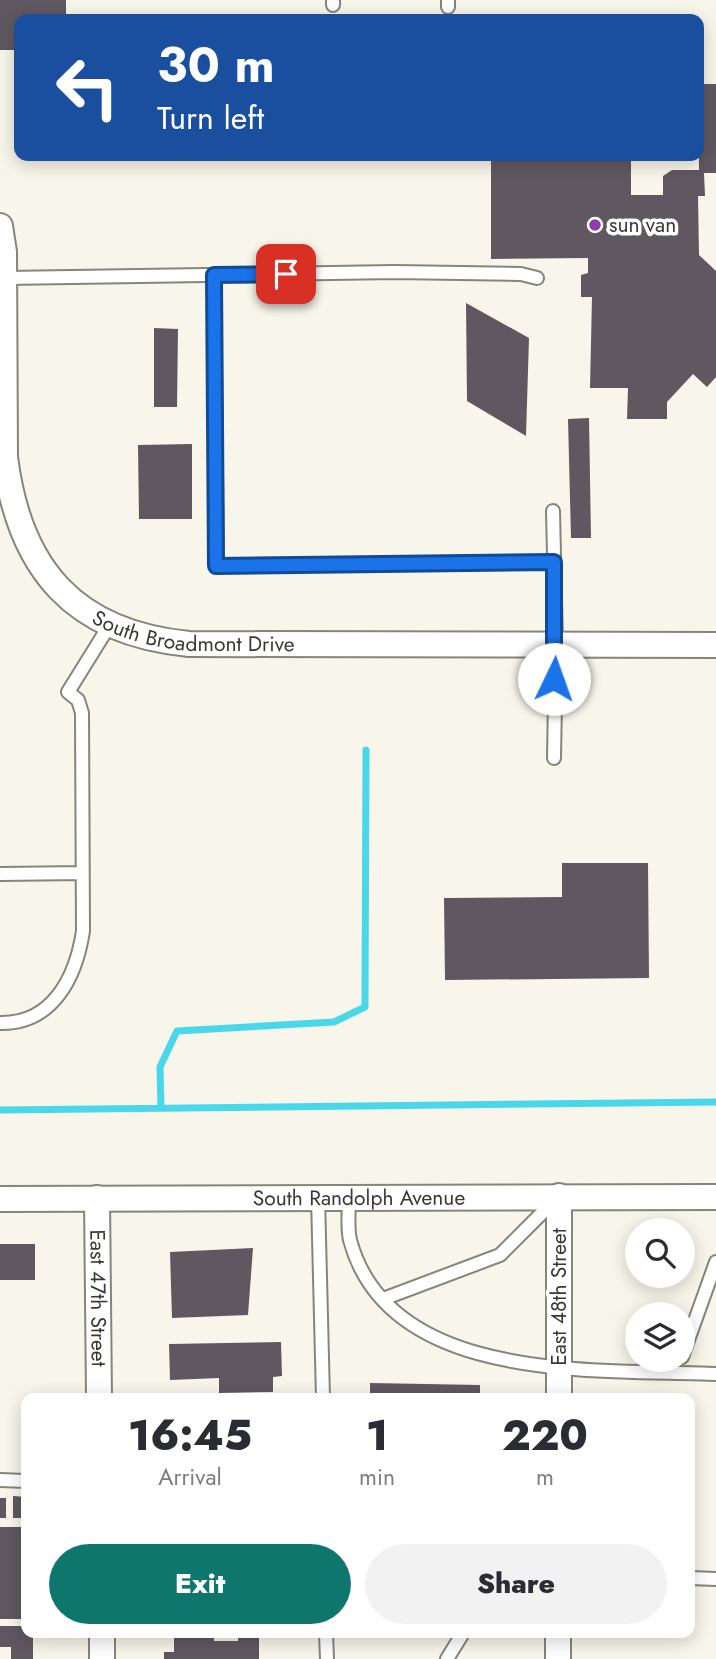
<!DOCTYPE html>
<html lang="en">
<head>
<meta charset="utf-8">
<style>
	:root { --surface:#fff; --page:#f2f2f3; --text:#2b2b33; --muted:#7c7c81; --accent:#0f766e }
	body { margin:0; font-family:Jost,sans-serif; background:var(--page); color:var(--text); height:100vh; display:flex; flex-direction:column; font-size:26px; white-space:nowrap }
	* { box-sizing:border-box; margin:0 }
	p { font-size:23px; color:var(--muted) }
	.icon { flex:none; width:38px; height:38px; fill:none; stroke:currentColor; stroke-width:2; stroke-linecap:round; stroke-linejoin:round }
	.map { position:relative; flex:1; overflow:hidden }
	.details { position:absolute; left:21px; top:1393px; width:674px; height:245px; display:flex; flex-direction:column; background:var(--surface); border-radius:14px; box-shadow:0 4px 18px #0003 }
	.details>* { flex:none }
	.hud { position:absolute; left:14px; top:14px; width:690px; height:147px; border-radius:14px; box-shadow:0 4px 18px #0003; background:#1a4fa0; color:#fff; overflow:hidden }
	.buttons { position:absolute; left:625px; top:1218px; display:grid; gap:14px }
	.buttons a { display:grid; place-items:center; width:70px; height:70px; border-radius:50%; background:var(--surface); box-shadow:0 4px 18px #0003; font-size:35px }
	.pin { position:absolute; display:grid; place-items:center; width:60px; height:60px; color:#fff; margin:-30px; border-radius:14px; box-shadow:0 4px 10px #0006 }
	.me { position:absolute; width:77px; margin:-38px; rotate:3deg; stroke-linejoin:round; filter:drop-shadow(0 0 5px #0008) }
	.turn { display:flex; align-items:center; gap:24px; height:147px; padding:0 28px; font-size:32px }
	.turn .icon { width:91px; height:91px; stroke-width:2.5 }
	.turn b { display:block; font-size:49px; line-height:60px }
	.eta { display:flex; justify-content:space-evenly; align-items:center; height:119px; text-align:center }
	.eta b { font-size:42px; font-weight:800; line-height:49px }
	.cta { display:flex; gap:14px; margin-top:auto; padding:14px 28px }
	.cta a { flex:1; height:80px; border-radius:42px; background:var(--accent); color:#fff; font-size:28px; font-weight:800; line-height:80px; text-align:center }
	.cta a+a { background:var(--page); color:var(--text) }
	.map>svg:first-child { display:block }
</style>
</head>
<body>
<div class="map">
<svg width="716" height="1659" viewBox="0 0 716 1659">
	<rect width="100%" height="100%" fill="#f8f6ea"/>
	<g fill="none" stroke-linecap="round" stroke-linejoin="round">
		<!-- stream -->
		<path stroke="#49d8e9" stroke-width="7" d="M161,1108L160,1067L177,1031L334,1022L365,1007L366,750
			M0,1110L716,1102"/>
	</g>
	<!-- building -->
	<path fill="#5f5860" d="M0,0H66V19H19V50H0Z
		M698,84H716V173H704L705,196H698L699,255L716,271V377L707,387L693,374L667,402V419H627L628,388H590L592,297H581V275L588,273V258L491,259V156H631V195H663V176L672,170H699Z
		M466,303L529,338L526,436L467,401Z
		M154,328L178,329L177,407H154Z
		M589,418L591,538H571L568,419Z
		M192,444V519H139L138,445Z
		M562,863H648L649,978L445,980L444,898L562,897Z
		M0,1244H35V1280H0Z
		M253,1248L248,1315L172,1318L170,1252Z
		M281,1342L282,1376L273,1377V1392L219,1393V1378L170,1380L169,1344Z
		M370,1383L480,1385V1398H370Z
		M13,1496L26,1497V1518H13Z
		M0,1498H6V1518H0Z
		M0,1527H24L25,1619H0Z
		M0,1626H26V1633H33V1659H11V1647H0Z
		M179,1633H214V1641H238V1633H259V1659H164V1652H174V1638L179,1637Z"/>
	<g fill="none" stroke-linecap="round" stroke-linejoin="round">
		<!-- lane casing -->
		<g stroke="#87857a" stroke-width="16">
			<path id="lane" d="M333,0V5
				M448,0V7
				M214,275L217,566L554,562
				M5,278L394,272L521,274L537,278
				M553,511L556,642L554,758
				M0,874L82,873
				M0,1023C53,1024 76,977 83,931L82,713L78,700L68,692L109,626
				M318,1197L323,1398
				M349,1197C349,1211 347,1227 350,1240C389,1385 599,1369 716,1374
				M383,1299L500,1255L556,1199
				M682,1357L716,1262
				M0,1480L26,1481
				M690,1578L716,1579
				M326,1633L327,1659
				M447,1659L463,1633"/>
		</g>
		<!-- street casing -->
		<g stroke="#87857a" stroke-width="28">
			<g id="street">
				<path id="s1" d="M0,226L4,252L5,457C19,569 74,633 189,644L716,645"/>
				<path id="s2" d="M97,1198L99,1398"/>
				<path id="s3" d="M0,1199L716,1197"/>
				<path d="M559,1398V1196"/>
				<path d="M102,1633V1659"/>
				<path d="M558,1659V1633"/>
			</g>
		</g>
		<!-- lane -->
		<use href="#lane" stroke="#fff" stroke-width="12"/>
		<!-- street -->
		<use href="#street" stroke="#fff" stroke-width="24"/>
	</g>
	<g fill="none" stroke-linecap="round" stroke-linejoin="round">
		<!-- route casing -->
		<g stroke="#114b97" stroke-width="18">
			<path id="route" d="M286,274L214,275L216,566L554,562V679"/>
		</g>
		<!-- route -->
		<use href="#route" stroke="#1a73e8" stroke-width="12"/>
	</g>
	<!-- markers -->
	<circle fill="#8e3cab" stroke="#fff" stroke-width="2.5" cx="595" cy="225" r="7"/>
	<g text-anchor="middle" stroke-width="7" stroke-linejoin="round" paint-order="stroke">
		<!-- poi labels -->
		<g font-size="21" fill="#383732" stroke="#fff" text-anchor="start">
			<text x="609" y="232">sun van</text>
		</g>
		<!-- street labels -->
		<g font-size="21" fill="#383732" stroke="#fff">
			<text dy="7" stroke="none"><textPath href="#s1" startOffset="523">South Broadmont Drive</textPath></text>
			<text dy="7" stroke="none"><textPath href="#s3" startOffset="359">South Randolph Avenue</textPath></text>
			<text transform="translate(559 1297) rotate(-90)" y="7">East 48th Street</text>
			<text dy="7" stroke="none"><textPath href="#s2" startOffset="100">East 47th Street</textPath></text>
		</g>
	</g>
</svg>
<div class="buttons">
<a><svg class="icon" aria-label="search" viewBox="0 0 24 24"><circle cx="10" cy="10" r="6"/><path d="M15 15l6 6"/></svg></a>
<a><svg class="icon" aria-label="layers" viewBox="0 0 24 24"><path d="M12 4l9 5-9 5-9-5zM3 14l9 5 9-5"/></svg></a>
</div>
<div class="pin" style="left:286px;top:274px;background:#d93025"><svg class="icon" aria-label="arrive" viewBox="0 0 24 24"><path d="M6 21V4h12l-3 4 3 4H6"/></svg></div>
<svg class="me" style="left:554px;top:679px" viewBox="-20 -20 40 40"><circle r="19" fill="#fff"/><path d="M0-13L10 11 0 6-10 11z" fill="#1a73e8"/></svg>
<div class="hud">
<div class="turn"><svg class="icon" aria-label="left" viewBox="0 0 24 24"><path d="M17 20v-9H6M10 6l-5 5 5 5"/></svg><div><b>30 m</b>Turn left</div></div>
</div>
<section class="details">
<div class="eta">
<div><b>16:45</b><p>Arrival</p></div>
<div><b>1</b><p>min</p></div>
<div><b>220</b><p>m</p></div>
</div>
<div class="cta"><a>Exit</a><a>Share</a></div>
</section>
</div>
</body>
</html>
